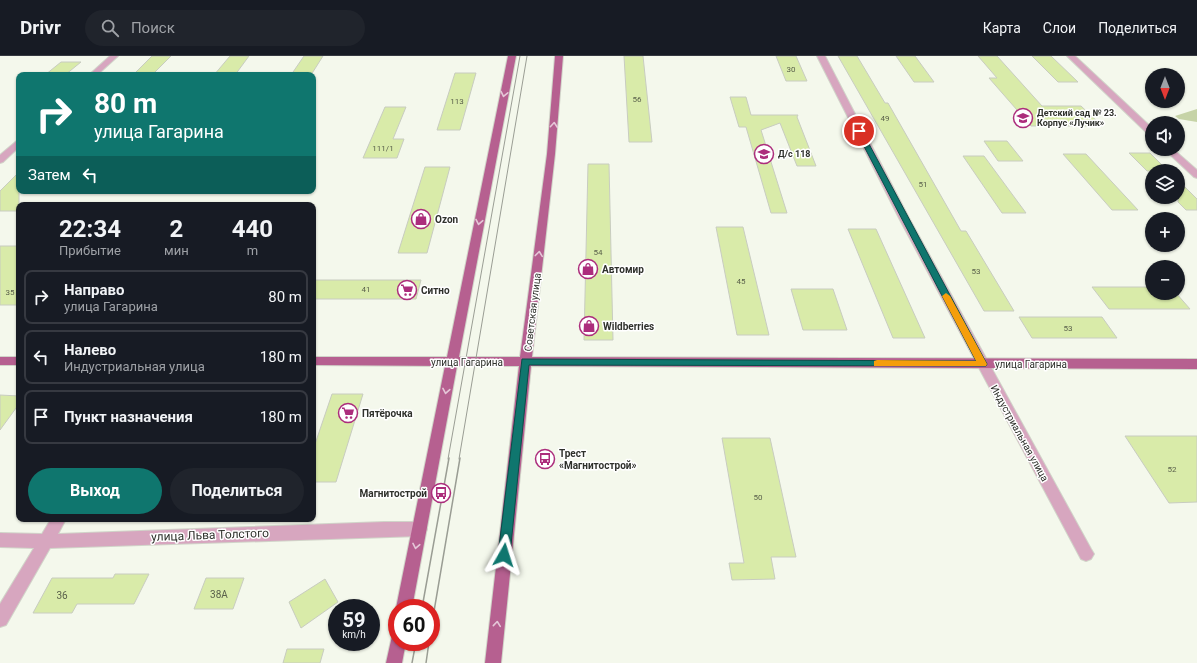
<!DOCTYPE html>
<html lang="ru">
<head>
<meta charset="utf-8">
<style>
	:root { --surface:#171b24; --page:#20242c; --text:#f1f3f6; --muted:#9ea1a6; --line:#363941; --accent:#0f766e }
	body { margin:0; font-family:Roboto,sans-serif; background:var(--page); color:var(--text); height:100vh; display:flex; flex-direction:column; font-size:15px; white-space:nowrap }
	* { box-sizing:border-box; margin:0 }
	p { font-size:13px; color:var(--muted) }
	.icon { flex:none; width:22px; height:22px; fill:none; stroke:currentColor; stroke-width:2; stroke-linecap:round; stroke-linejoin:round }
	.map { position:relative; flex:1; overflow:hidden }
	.panel { position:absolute; left:16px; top:146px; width:300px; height:320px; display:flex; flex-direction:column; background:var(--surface); border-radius:8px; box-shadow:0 1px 3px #0004 }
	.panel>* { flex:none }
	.top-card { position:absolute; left:16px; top:16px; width:300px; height:122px; border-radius:8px; box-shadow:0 1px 3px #0004; background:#0f766e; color:#fff; overflow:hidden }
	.needle { width:26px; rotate:180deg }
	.fabs { position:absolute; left:1145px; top:12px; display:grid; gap:8px }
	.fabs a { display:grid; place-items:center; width:40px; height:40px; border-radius:50%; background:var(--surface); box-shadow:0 1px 3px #0004; font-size:20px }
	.speed { position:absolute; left:328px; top:543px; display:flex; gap:8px; font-size:20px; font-weight:700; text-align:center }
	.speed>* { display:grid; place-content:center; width:52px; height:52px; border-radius:50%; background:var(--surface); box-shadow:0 1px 3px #0004; line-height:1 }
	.speed small { font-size:10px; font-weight:400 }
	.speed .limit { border:6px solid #d22; background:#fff; color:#111 }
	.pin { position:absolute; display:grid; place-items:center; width:34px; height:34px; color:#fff; margin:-17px; border:2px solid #fff; border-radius:50%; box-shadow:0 1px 4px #0007 }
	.me { position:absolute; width:44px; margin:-22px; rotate:6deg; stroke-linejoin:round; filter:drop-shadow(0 0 3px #0008) }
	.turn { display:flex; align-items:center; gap:14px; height:84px; padding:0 12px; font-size:18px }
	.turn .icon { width:52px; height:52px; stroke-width:2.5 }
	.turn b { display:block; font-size:28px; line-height:34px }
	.then { display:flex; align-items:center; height:38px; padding:0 12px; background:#0003; gap:8px; font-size:15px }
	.eta { display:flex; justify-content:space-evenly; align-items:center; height:68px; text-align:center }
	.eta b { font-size:24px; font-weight:700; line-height:28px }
	.button { display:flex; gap:8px; margin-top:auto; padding:8px 12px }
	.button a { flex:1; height:46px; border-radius:24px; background:var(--accent); color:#fff; font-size:16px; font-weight:700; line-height:46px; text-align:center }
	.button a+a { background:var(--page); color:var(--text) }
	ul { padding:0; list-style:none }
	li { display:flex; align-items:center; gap:12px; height:54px; margin:0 8px 6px; padding:0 4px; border:2px solid var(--line); border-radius:8px }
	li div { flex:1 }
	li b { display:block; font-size:15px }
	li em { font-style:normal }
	header { display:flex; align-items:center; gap:24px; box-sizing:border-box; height:56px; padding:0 20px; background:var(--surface); border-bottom:1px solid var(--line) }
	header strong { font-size:19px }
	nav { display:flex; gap:22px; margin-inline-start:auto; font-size:14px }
	.search { width:280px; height:36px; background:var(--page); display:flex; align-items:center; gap:10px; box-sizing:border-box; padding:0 14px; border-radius:22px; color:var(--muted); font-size:15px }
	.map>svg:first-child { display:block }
</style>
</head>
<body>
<header>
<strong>Drivr</strong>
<div class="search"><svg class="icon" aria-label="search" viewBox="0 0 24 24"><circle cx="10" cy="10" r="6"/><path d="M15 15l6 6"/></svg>Поиск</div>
<nav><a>Карта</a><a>Слои</a><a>Поделиться</a></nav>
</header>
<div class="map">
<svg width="1197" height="607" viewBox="0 0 1197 607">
	<rect width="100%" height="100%" fill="#f4f8ec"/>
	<!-- green -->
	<path fill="#c6d3a7" d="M1197,53V66L1179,63L1175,60Z"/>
	<!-- building -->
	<path fill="#d9eba9" stroke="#c8ccc0" d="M152,0H171L152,19H133Z
		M230,0H249L235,19H214Z
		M304,0H323L311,19H291Z
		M624,0H643L652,86H629Z
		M776,0H796L807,25H786Z
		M838,0H857L885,47H888L961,175H966L1014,255H984Z
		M896,0H915L934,26H914Z
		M978,0H997L1042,50H1081L1102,70H1031L989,22H997Z
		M1032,0H1051L1078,26H1058Z
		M61,6H81L65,19H45Z
		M455,17H476L460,74H437Z
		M730,41H746L751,59H798L797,61L816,110H797L780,67L761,74L787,157H771L746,71H739Z
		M385,51H406L393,83H404L397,102H363Z
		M984,85H1007L1023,105H998Z
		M1129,97H1150L1168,115H1147Z
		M1063,98H1086L1138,154H1112Z
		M963,100H984L1026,157H1002Z
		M588,108H609L613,284H584Z
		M425,111H450L427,197H398Z
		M19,116V155H0V135Z
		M1178,124L1197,143V154H1186L1178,146Z
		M716,171H743L769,279H737Z
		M848,173H876L925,282H893Z
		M0,190H19V249H0Z
		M313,224H421L416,243H313Z
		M1092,231H1152V237H1176L1190,253H1109Z
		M791,233H833L847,274H803Z
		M1019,261H1102L1117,282H1032Z
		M332,338H363L336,426H313V394Z
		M0,339L19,340V348L0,374Z
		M1125,380H1197V446L1169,447Z
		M722,382H770L796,501H771L775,523L732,524L729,507H744Z
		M115,518H149L134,548H77L72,557H33L52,522H113Z
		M206,522H244L233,553H194Z
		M325,523L338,546L301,572L289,546Z
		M287,593H324L320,607H283Z"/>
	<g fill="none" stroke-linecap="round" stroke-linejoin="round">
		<!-- minor casing -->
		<g stroke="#d1d4c9" stroke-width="2">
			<path id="minor" d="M110,0H118L97,19H89Z
				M817,0H825L909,162L1091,493L1094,498L1091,503L1086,505L1081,503L899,162Z
				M1067,0H1075L1152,72V79H1149Z
				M19,83V91L3,106L0,107V99Z
				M1164,93H1173L1197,114V122L1194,121Z
				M51,463H66L58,478L384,466H420L425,468L427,473L425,478L420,480L50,492L6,569L0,571V548L34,492L0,491V477L42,478Z"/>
		</g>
		<!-- major casing -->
		<g stroke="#d1d4c9" stroke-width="2">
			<path id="major" d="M508,0H516L459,301H520L547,98L555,0H563L555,98L532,301L1197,303V313L531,310L501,607H485L519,310H457L412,552H397V554L396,552L445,310L313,309V301H447Z
				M0,301H19V309H0Z
				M397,578V586H406L402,607H386L392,580Z"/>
		</g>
		<!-- minor -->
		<use href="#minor" fill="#d7a6bf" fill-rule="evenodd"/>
		<!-- major -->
		<use href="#major" fill="#b66090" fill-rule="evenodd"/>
		<!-- tram-far1 -->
		<path stroke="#9a9d94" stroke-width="1" d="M448,403L520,0
			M459,403L527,0"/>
		<!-- tram -->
		<path stroke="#9a9d94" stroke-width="1.5" d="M422,552L449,402
			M431,573L460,402
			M412,607L416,586
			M426,607L429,586"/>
	</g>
	<!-- one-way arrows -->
	<defs><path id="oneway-chevron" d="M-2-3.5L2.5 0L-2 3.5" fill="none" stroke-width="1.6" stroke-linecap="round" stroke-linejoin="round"/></defs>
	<g stroke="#e5c7d8">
		<use href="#oneway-chevron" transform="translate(504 38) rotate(102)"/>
		<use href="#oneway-chevron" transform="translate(554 69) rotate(-85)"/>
		<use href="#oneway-chevron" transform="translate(479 166) rotate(101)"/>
		<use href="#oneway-chevron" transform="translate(539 198) rotate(-83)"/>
		<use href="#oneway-chevron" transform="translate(446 335) rotate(100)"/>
		<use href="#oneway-chevron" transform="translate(416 490) rotate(101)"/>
		<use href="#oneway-chevron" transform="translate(497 568) rotate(-84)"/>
	</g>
	<!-- route -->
	<path fill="#0f766e" stroke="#0a4d48" d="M857,74L862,75L987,308L986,310L529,309L510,499L508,503L504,504L500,503L498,499L522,303L976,305L856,75Z"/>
	<!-- slow -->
	<path fill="#f59e0b" d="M946,237L950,240L987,308L986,310H874V305L877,304L976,305L942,240Z"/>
	<!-- icons -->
	<defs>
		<g id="school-ring" transform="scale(1)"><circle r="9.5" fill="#fff" stroke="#ac2d7c" stroke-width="1.5"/><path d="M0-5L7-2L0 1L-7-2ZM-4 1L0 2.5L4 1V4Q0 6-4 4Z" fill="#ac2d7c"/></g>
		<g id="shop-ring" transform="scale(1)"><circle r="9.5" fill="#fff" stroke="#ac2d7c" stroke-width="1.5"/><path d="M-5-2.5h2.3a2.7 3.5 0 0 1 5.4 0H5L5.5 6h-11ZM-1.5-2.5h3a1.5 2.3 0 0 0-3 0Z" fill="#ac2d7c"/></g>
		<g id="supermarket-ring" transform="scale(1)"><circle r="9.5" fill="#fff" stroke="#ac2d7c" stroke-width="1.5"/><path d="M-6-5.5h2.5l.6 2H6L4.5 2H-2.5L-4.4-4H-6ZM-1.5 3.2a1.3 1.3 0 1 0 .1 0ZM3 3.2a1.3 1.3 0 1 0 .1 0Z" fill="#ac2d7c"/></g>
		<g id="bus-ring" transform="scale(1)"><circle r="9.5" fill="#fff" stroke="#ac2d7c" stroke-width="1.5"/><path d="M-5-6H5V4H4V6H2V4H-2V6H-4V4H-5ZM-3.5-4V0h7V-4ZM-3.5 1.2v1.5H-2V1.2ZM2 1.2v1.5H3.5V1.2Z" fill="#ac2d7c"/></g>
	</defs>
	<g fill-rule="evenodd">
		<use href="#school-ring" x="1023" y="62"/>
		<use href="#school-ring" x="764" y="98"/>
		<use href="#shop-ring" x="421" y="163"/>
		<use href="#shop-ring" x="588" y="213"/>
		<use href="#supermarket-ring" x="407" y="234"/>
		<use href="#shop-ring" x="589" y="270"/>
		<use href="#supermarket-ring" x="348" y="357"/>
		<use href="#bus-ring" x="545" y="403"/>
		<use href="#bus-ring" x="441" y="437"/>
	</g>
	<g text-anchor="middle" stroke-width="3" stroke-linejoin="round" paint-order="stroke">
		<!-- number labels -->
		<g font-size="8" fill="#5a604b">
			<text x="791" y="16">30</text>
			<text x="637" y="46">56</text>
			<text x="457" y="48">113</text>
			<text x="885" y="65">49</text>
			<text x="383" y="95">111/1</text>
			<text x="923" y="131">51</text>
			<text x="598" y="199">54</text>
			<text x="976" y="218">53</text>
			<text x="741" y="228">45</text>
			<text x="366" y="236">41</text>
			<text x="10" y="239">35</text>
			<text x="1068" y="275">53</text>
			<text x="1172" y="416">52</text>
			<text x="758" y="444">50</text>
		</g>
		<!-- far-poi labels -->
		<g font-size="9" font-weight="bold" fill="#2f312c" stroke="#fff" text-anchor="start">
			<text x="1037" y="60">Детский сад № 23.<tspan x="1037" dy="10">Корпус «Лучик»</tspan></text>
			<text x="778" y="101">Д/с 118</text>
		</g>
		<!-- poi labels -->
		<g font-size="10" font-weight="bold" fill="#2f312c" stroke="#fff" text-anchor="start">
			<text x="435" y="167">Ozon</text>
			<text x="602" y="217">Автомир</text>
			<text x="421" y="238">Ситно</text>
			<text x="603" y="274">Wildberries</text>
			<text x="362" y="361">Пятёрочка</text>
			<text x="559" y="401">Трест<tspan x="559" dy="12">«Магнитострой»</tspan></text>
			<text x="427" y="441" text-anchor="end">Магнитострой</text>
		</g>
		<!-- street labels -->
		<g font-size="10" fill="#2f312c" stroke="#fff">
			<text transform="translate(532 256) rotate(-83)" y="4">Советская улица</text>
			<text x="467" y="310">улица Гагарина</text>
			<text x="1031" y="312">улица Гагарина</text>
			<text transform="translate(1020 377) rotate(61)" y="4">Индустриальная улица</text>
		</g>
		<!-- near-number labels -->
		<g font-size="10" fill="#5a604b">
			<text x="219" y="542">38А</text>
			<text x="62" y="543">36</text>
		</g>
		<!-- near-street labels -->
		<g font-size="12" fill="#2f312c" stroke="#fff">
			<text transform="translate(210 479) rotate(-2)" y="4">улица Льва Толстого</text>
		</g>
	</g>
</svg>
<div class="fabs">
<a><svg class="needle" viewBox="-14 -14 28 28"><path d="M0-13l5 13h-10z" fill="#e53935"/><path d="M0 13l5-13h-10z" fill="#9ea1a6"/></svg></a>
<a><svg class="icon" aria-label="sound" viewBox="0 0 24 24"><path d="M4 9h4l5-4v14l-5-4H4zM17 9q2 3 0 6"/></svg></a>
<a><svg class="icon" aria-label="layers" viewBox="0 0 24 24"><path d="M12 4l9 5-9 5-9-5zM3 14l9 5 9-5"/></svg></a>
<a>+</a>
<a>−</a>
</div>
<div class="speed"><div>59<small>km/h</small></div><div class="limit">60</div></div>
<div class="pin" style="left:859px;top:75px;background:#d93025"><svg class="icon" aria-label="arrive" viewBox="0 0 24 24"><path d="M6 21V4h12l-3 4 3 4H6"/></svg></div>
<svg class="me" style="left:504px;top:499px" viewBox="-20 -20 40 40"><path d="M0-17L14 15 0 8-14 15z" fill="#0f766e" stroke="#fff" stroke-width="4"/></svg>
<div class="top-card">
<div class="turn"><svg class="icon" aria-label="right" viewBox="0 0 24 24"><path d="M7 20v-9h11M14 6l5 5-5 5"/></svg><div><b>80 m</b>улица Гагарина</div></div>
<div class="then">Затем<svg class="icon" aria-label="left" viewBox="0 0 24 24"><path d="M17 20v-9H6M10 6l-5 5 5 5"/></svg></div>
</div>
<section class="panel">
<div class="eta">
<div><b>22:34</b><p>Прибытие</p></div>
<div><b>2</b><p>мин</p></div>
<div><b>440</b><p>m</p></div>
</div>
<ul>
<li><svg class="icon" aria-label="right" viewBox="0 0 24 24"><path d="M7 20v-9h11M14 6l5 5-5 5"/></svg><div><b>Направо</b><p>улица Гагарина</p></div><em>80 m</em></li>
<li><svg class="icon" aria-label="left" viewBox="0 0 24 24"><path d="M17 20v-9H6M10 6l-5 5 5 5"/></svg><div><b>Налево</b><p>Индустриальная улица</p></div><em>180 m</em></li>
<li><svg class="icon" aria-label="arrive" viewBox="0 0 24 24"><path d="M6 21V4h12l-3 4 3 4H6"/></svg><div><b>Пункт назначения</b></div><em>180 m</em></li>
</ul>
<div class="button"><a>Выход</a><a>Поделиться</a></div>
</section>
</div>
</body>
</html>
